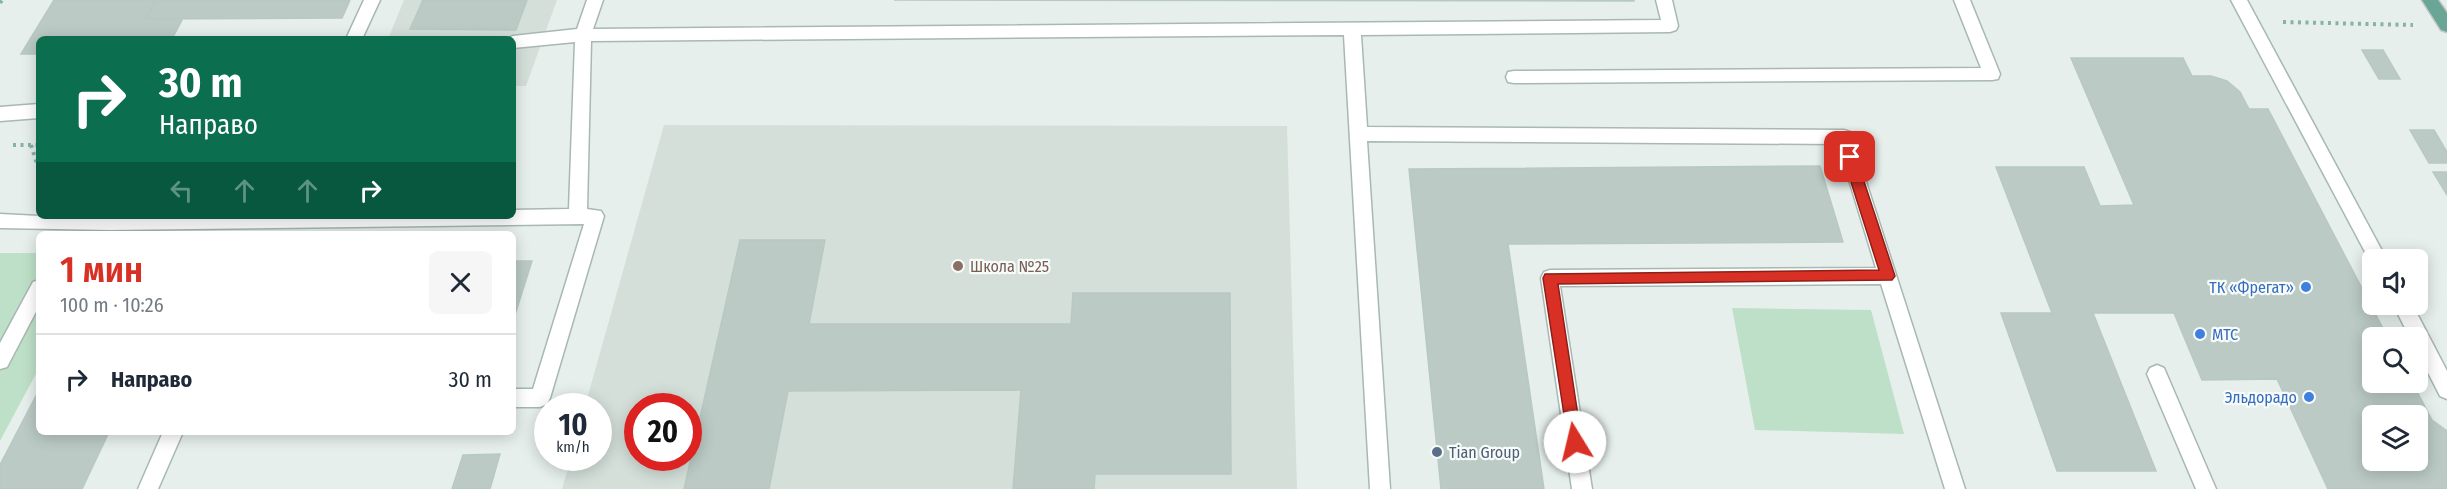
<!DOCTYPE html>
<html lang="ru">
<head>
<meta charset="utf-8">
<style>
	:root { --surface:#fff; --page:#f6f6f7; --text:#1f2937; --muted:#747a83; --line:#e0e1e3; --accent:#d93025 }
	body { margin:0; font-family:"Fira Sans Condensed",sans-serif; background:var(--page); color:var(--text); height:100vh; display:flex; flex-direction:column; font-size:22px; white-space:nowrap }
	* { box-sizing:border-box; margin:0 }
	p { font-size:20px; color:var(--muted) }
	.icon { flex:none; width:33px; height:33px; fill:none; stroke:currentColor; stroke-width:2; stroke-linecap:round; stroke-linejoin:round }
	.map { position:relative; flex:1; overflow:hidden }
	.panel { position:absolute; left:36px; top:231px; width:480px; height:204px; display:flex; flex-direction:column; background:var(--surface); border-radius:9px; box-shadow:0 3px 15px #0003 }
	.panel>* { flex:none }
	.banner { position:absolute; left:36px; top:36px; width:480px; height:183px; border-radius:9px; box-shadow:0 3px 15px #0003; background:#0b6e4f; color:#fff; overflow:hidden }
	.controls { position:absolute; left:2362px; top:249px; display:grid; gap:12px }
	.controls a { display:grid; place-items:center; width:66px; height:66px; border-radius:9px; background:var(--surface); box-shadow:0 3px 15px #0003; font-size:30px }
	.speed { position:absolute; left:534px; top:393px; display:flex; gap:12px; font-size:30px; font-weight:700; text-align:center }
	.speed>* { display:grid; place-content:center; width:78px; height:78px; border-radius:50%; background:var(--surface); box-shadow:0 3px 15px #0003; line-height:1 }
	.speed small { font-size:15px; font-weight:400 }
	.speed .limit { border:9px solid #d22; background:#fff; color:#111 }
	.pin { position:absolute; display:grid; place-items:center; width:51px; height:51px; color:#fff; margin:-26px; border-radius:12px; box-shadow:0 3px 9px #0006 }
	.me { position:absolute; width:66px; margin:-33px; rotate:351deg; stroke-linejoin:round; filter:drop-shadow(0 0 4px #0008) }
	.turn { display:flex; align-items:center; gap:21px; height:126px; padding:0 24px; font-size:27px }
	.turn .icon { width:78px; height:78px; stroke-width:2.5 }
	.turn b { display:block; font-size:42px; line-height:51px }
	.lanes { display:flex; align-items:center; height:57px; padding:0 24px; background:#0003; justify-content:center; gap:30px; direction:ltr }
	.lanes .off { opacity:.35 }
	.round { display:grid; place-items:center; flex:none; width:63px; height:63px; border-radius:9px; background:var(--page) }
	.summary { display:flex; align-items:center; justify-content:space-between; height:102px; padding:0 24px }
	h1 { font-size:36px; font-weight:600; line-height:45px; color:var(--accent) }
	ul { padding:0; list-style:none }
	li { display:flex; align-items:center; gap:18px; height:90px; padding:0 24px; border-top:2px solid var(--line) }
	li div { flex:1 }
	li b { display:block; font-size:22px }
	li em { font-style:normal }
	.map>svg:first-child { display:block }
</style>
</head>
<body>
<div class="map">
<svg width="2447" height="489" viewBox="0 0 2447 489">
	<rect width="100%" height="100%" fill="#e6efeb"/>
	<!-- built -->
	<path fill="#d4dfda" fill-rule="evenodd" d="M404,0H557L526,86H513V39H388Z
		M664,125L1287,126L1297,489H562L571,458H598V406H585ZM638,406H688V458H638Z"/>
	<!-- green -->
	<path fill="#bfe0c8" d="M0,253H39V368L0,441Z
		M1732,308L1871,310L1904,434L1755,430Z"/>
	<!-- building -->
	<path fill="#bbcac4" stroke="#b8c9c2" stroke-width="1.5" fill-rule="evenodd" d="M54,0H156L145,19L183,18L172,39H39V54H21Z
		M156,0H350L342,18L145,19Z
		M423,0H527L516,30L410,29Z
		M894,0H1634V1Z
		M2362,50H2383L2400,79H2379Z
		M2071,58H2183L2192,76H2211L2227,81L2240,92L2249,109H2268L2388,338H2373V382H2412L2432,420L2447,431V489H2328L2277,379L2202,380L2174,313H2093L2156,471H2057L2001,313H2052L1996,167H2084L2100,206L2134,205ZM2373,416H2418V460H2373Z
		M2410,130H2434L2447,152V163H2429Z
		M1820,166L1843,242L1508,244L1544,489H1441L1409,169Z
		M2433,172H2447V195Z
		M740,240H825L809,324H1071L1073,293H1230L1231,474H1095L1094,489H1013L1021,390L788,391L769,489H684Z
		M513,261H532L513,321Z
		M39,390V432H109L82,489H0V465Z
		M500,454L490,489H452L463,455Z"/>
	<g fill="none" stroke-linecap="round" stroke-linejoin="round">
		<!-- minor casing -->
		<g stroke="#a8b8b2" stroke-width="3">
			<path id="minor" d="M364,0H380L362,39H346Z
				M587,0H603L593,29L1661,20L1656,0H1672L1678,26L1676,30L1670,32L1361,35L1367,127L1844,130L1850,132L1965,489H1945L1881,284L1560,286L1592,489H1572L1541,278L1544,272L1550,270L1876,268L1838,144L1367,141L1390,489H1370L1344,35L591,41L587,209L601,211L604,216L550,398L547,404L540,407H513V389H533L584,224L110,230L0,228V214L39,216H513V210L569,209L575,42L513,48V39H506L513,36L577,29Z
				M1954,0H1970L2000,74L1998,79L1992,80L1514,83L1508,82L1506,77L1508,72L1514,71L1981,68Z
				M2231,0H2247L2387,260H2373L2372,265Z
				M39,104V118L0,121V107Z
				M39,280V306L7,367L0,369V343L33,282Z
				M2393,304H2412L2447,371V399L2440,396L2418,353V338H2410Z
				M2157,365L2164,368L2216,489H2196L2147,374L2150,368Z
				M163,432H183L158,489H138Z"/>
		</g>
		<!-- major casing -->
		<g stroke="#c2cac8" stroke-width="3">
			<path id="major" d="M2422,0H2438L2447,13V32L2441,30Z"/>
		</g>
		<!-- path -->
		<path stroke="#86b3a5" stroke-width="4" stroke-dasharray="3 4.5" stroke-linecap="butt" d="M0,3L2,0
			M2283,22L2413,25
			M13,145H39
			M31,145L39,170"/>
		<!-- minor -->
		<use href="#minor" fill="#fff" fill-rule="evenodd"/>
		<!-- major -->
		<use href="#major" fill="#6aa596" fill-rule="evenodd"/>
	</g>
	<!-- route -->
	<path fill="#d93025" stroke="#8d1f18" stroke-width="1.5" d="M1850,151L1856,157L1895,276L1892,280L1558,284L1582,442L1580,447L1575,449L1569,447L1543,278L1545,274L1879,270L1843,157Z"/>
	<!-- markers -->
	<circle fill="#8d6e63" stroke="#f7fbf9" stroke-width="2" cx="958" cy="266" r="6"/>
	<g fill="#3f7fe0" stroke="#f7fbf9" stroke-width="2">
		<circle cx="2306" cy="287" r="6"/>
		<circle cx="2200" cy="334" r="6"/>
		<circle cx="2309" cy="397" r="6"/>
	</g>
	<circle fill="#5c6f8a" stroke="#f7fbf9" stroke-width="2" cx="1437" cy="452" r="6"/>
	<g text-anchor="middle" stroke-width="4.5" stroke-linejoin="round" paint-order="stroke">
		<!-- education labels -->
		<g font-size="16" fill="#785e54" stroke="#f7fbf9" text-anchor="start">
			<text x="970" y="272">Школа №25</text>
		</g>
		<!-- shop labels -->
		<g font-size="16" fill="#366cbe" stroke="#f7fbf9" text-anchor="end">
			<text x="2294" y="293">ТК «Фрегат»</text>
			<text x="2212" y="340" text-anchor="start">МТС</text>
			<text x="2297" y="403">Эльдорадо</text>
		</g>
		<!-- service labels -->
		<g font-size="16" fill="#4e5e75" stroke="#f7fbf9" text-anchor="start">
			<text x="1449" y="458">Tian Group</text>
		</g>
	</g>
</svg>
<div class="controls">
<a><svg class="icon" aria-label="sound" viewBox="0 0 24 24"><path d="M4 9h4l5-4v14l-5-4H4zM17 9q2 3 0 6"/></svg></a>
<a><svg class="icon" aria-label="search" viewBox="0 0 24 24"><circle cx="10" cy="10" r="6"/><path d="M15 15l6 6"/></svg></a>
<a><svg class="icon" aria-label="layers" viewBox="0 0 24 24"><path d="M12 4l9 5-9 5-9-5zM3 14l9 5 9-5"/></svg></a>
</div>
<div class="speed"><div>10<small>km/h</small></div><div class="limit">20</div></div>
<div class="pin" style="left:1850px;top:157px;background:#d93025"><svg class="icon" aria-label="arrive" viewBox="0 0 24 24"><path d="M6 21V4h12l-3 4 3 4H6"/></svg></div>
<svg class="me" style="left:1575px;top:442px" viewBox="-20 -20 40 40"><circle r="19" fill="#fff"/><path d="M0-13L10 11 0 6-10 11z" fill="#d93025"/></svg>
<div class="banner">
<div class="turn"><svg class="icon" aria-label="right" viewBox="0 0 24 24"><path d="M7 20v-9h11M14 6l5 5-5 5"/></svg><div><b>30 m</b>Направо</div></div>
<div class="lanes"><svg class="icon off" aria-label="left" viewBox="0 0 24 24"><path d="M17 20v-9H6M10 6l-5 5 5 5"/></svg><svg class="icon off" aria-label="ahead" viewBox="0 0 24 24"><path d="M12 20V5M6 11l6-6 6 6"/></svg><svg class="icon off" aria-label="ahead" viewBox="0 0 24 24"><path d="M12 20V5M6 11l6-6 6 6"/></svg><svg class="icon" aria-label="right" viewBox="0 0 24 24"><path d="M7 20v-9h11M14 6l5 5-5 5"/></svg></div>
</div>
<section class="panel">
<div class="summary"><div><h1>1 мин</h1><p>100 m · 10:26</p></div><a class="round"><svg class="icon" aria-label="close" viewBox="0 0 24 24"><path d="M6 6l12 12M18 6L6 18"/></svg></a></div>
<ul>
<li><svg class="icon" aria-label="right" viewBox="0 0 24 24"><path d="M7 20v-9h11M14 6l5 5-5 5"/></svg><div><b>Направо</b></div><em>30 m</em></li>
</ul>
</section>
</div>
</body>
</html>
